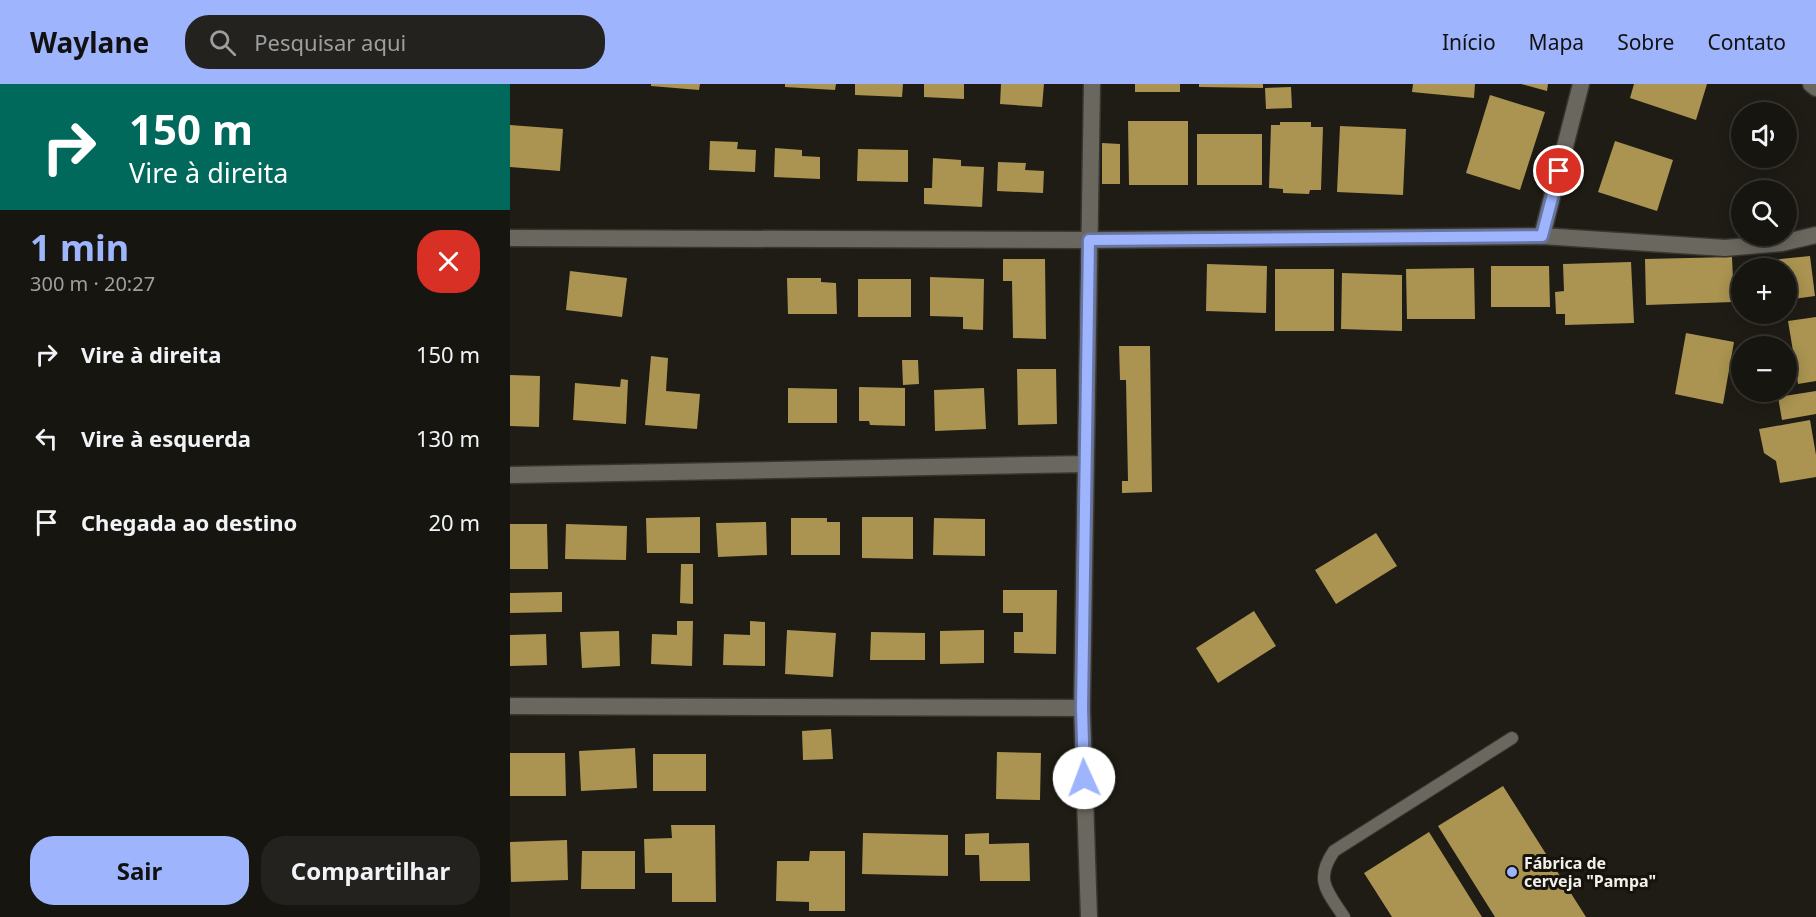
<!DOCTYPE html>
<html lang="pt">
<head>
<meta charset="utf-8">
<style>
	:root { --surface:#171510; --page:#24221e; --text:#f1f3f6; --muted:#9e9f9f; --line:#363430; --accent:#9eb4fd }
	body { margin:0; font-family:"Noto Sans",sans-serif; background:var(--page); color:var(--text); height:100vh; display:flex; flex-direction:column; font-size:22px; white-space:nowrap }
	* { box-sizing:border-box; margin:0 }
	p { font-size:20px; color:var(--muted) }
	.icon { flex:none; width:33px; height:33px; fill:none; stroke:currentColor; stroke-width:2; stroke-linecap:round; stroke-linejoin:round }
	.map { position:relative; flex:1; overflow:hidden }
	.drawer { display:flex; flex-direction:column; background:var(--surface); width:510px }
	.drawer>* { flex:none }
	.guide { background:#00695c; color:#fff; overflow:hidden }
	.buttons { position:absolute; left:1221px; top:18px; display:grid; gap:12px }
	.buttons a { display:grid; place-items:center; width:66px; height:66px; border-radius:50%; background:var(--surface); box-shadow:0 3px 15px #0003,0 0 0 2px var(--line); font-size:30px }
	.pin { position:absolute; display:grid; place-items:center; width:51px; height:51px; color:#fff; margin:-26px; border:3px solid #fff; border-radius:50%; box-shadow:0 2px 6px #0007 }
	.me { position:absolute; width:66px; margin:-33px; rotate:358deg; stroke-linejoin:round; filter:drop-shadow(0 0 4px #0008) }
	.turn { display:flex; align-items:center; gap:21px; height:126px; padding:0 30px; font-size:27px }
	.turn .icon { width:78px; height:78px; stroke-width:2.5 }
	.turn b { display:block; font-size:42px; line-height:51px }
	.round { display:grid; place-items:center; flex:none; width:63px; height:63px; border-radius:24px; background:var(--page) }
	.head { display:flex; align-items:center; justify-content:space-between; height:102px; padding:0 30px }
	h1 { font-size:36px; font-weight:700; line-height:45px; color:var(--accent) }
	.action { display:flex; gap:12px; margin-top:auto; padding:12px 30px }
	.action a { flex:1; height:69px; border-radius:24px; background:var(--accent); color:#111; font-size:24px; font-weight:700; line-height:69px; text-align:center }
	.action a+a { background:var(--page); color:var(--text) }
	ul { padding:0; list-style:none }
	li { display:flex; align-items:center; gap:18px; height:84px; padding:0 30px }
	li div { flex:1 }
	li b { display:block; font-size:22px }
	li em { font-style:normal }
	header { display:flex; align-items:center; gap:36px; box-sizing:border-box; height:84px; padding:0 30px; background:var(--accent); color:#111 }
	header strong { font-size:28px }
	nav { display:flex; gap:33px; margin-inline-start:auto; font-size:21px }
	.search { width:420px; height:54px; background:var(--page); display:flex; align-items:center; gap:15px; box-sizing:border-box; padding:0 21px; border-radius:24px; color:var(--muted); font-size:22px }
	main { display:flex; flex:1; min-height:0 }
	.map>svg:first-child { display:block }
</style>
</head>
<body>
<header>
<strong>Waylane</strong>
<div class="search"><svg class="icon" aria-label="search" viewBox="0 0 24 24"><circle cx="10" cy="10" r="6"/><path d="M15 15l6 6"/></svg>Pesquisar aqui</div>
<nav><a>Início</a><a>Mapa</a><a>Sobre</a><a>Contato</a></nav>
</header>
<main>
<section class="drawer">
<div class="guide">
<div class="turn"><svg class="icon" aria-label="right" viewBox="0 0 24 24"><path d="M7 20v-9h11M14 6l5 5-5 5"/></svg><div><b>150 m</b>Vire à direita</div></div>
</div>
<div class="head"><div><h1>1 min</h1><p>300 m · 20:27</p></div><a class="round" style="background:#d93025;color:#fff"><svg class="icon" aria-label="close" viewBox="0 0 24 24"><path d="M6 6l12 12M18 6L6 18"/></svg></a></div>
<ul>
<li><svg class="icon" aria-label="right" viewBox="0 0 24 24"><path d="M7 20v-9h11M14 6l5 5-5 5"/></svg><div><b>Vire à direita</b></div><em>150 m</em></li>
<li><svg class="icon" aria-label="left" viewBox="0 0 24 24"><path d="M17 20v-9H6M10 6l-5 5 5 5"/></svg><div><b>Vire à esquerda</b></div><em>130 m</em></li>
<li><svg class="icon" aria-label="arrive" viewBox="0 0 24 24"><path d="M6 21V4h12l-3 4 3 4H6"/></svg><div><b>Chegada ao destino</b></div><em>20 m</em></li>
</ul>
<div class="action"><a>Sair</a><a>Compartilhar</a></div>
</section>
<div class="map">
<svg width="1306" height="833" viewBox="0 0 1306 833">
	<rect width="100%" height="100%" fill="#1f1c15"/>
	<!-- building -->
	<path fill="#ab9451" d="M141,0H190L189,6L141,2Z
		M275,0H326L325,6L275,3Z
		M345,0H393L392,13L345,11Z
		M414,0H454V15L414,13Z
		M491,0H534L532,23L490,20Z
		M625,0H670V8H625Z
		M689,0H753V4L689,3Z
		M903,0H965L964,14L902,8Z
		M1011,0H1038L1037,7Z
		M1124,0H1197L1186,36L1120,14Z
		M781,3L782,24L756,25L755,4Z
		M980,11L1035,28L1010,106L956,89Z
		M618,37H678V101H619Z
		M770,38H801V43H813L811,106H800L799,110L773,109V105L759,104L761,41H770Z
		M0,41L53,45L50,87L0,83Z
		M830,42L896,45L893,111L827,108Z
		M687,50H752V101H687Z
		M200,57L228,58L227,65L246,66L245,88L199,86Z
		M1105,57L1163,76L1147,127L1088,108Z
		M592,59L610,60V100H592Z
		M265,64L292,66V72L310,73V95L264,93Z
		M348,65L398,66V98L347,97Z
		M423,74L451,76V82L474,83L472,123L414,120V104H422Z
		M488,78L516,79L515,86L534,87L533,109L487,107Z
		M1300,172L1305,212L1276,216V184H1233V179Z
		M1222,173L1224,218L1136,221L1135,175Z
		M493,175H535L536,255L503,254L502,197H493Z
		M1121,178L1124,239L1055,241V230H1046L1045,208L1054,207L1053,180Z
		M697,180L757,182L756,229L696,227Z
		M981,182H1039L1040,223H981Z
		M964,184L965,235H897L896,185Z
		M765,185H824V247H765Z
		M60,187L117,194L112,233L56,226Z
		M832,189L892,191V247L831,245Z
		M420,193L474,195L473,246L453,245V233L420,232Z
		M277,194H311V198L326,199L327,230H278Z
		M348,195H401V233H348Z
		M1306,233V297L1288,300L1287,293L1276,295V274L1284,273L1278,237Z
		M1176,249L1224,258L1213,320L1165,310Z
		M609,262H640L642,408L612,409V397H618L616,296H610Z
		M141,272L158,274L156,307L190,310L187,345L135,341Z
		M392,276H408L409,300L393,301Z
		M507,285H546L547,340L508,341Z
		M0,291L30,292L29,343L0,342Z
		M111,295L118,296L116,340L63,336L65,299L110,303Z
		M349,303L395,304V342L360,341L359,337H349Z
		M278,304L327,305V339H278Z
		M474,304L476,345L425,347L424,306Z
		M1306,307V330L1272,336L1268,313Z
		M1300,336L1306,371V393L1270,399L1266,377L1254,369L1249,345Z
		M190,433V469H137L136,434Z
		M352,433H403V475L352,474Z
		M281,434H317V438H330V471H281Z
		M424,434L475,435V472L423,471Z
		M256,438L257,471L208,473L206,439Z
		M0,440H37L38,485H0Z
		M56,440L117,442L116,476L55,475Z
		M866,449L887,482L826,520L805,486Z
		M171,480H183V520L170,519Z
		M493,506H547L546,570L504,569V548H513V529H493Z
		M52,508V528L0,529V509Z
		M744,527L766,562L708,599L686,564Z
		M167,537H183L182,582L141,580L142,550L167,551Z
		M240,537L255,538V582L213,581L214,550L240,551Z
		M277,546L326,549L323,593L275,590Z
		M474,546V579L430,580V547Z
		M109,547L110,582L72,584L70,548Z
		M361,548L415,549V576H360Z
		M36,550L37,581L0,582V551Z
		M321,645L323,675L293,676L292,647Z
		M125,664L127,704L71,707L69,667Z
		M487,668L531,669L530,716L486,715Z
		M0,669H55L56,712H0Z
		M143,670H196V707H143Z
		M993,702L1076,833H985L928,742Z
		M161,741H205L206,818H162V789H135L134,755L162,754Z
		M919,748L972,833H882L854,789Z
		M353,749L438,751V792L352,790Z
		M479,749V760L519,759L520,797H470L469,771H455V750Z
		M57,756L58,796L1,798L0,758Z
		M72,767H125V805H71Z
		M300,767H335V827H299V818L266,817L267,777H299Z"/>
	<g fill="none" stroke-linecap="round" stroke-linejoin="round">
		<!-- service casing -->
		<g stroke="#383631" stroke-width="14">
			<path id="service" d="M834,833C817,807 804,796 824,767L1002,654"/>
		</g>
		<!-- minor casing -->
		<g stroke="#383631" stroke-width="19">
			<path id="minor" d="M1301,0L1306,4
				M1032,152L1071,0
				M0,154L579,156L1032,152L1215,164L1272,159L1306,151
				M0,391L575,380
				M0,622L572,624
				M579,833L572,624L582,0"/>
		</g>
		<!-- service -->
		<use href="#service" stroke="#6a675f" stroke-width="12"/>
		<!-- minor -->
		<use href="#minor" stroke="#6a675f" stroke-width="16"/>
	</g>
	<g fill="none" stroke-linecap="round" stroke-linejoin="round">
		<!-- route casing -->
		<g stroke="#6775a4" stroke-width="15">
			<path id="route" d="M574,694L572,624L579,156L1032,152L1049,87"/>
		</g>
		<!-- route -->
		<use href="#route" stroke="#9eb4fd" stroke-width="10"/>
	</g>
	<!-- markers -->
	<circle fill="#9eb4fd" stroke="#15130c" stroke-width="2" cx="1002" cy="788" r="6"/>
	<g text-anchor="middle" stroke-width="6" stroke-linejoin="round" paint-order="stroke">
		<!-- poi labels -->
		<g font-size="16" font-weight="bold" fill="#f2f0eb" stroke="#15130c" text-anchor="start">
			<text x="1014" y="785">Fábrica de<tspan x="1014" dy="18">cerveja "Pampa"</tspan></text>
		</g>
	</g>
</svg>
<div class="buttons">
<a><svg class="icon" aria-label="sound" viewBox="0 0 24 24"><path d="M4 9h4l5-4v14l-5-4H4zM17 9q2 3 0 6"/></svg></a>
<a><svg class="icon" aria-label="search" viewBox="0 0 24 24"><circle cx="10" cy="10" r="6"/><path d="M15 15l6 6"/></svg></a>
<a>+</a>
<a>−</a>
</div>
<div class="pin" style="left:1049px;top:87px;background:#d93025"><svg class="icon" aria-label="arrive" viewBox="0 0 24 24"><path d="M6 21V4h12l-3 4 3 4H6"/></svg></div>
<svg class="me" style="left:574px;top:694px" viewBox="-20 -20 40 40"><circle r="19" fill="#fff"/><path d="M0-13L10 11 0 6-10 11z" fill="#9eb4fd"/></svg>
</div>
</main>
</body>
</html>
